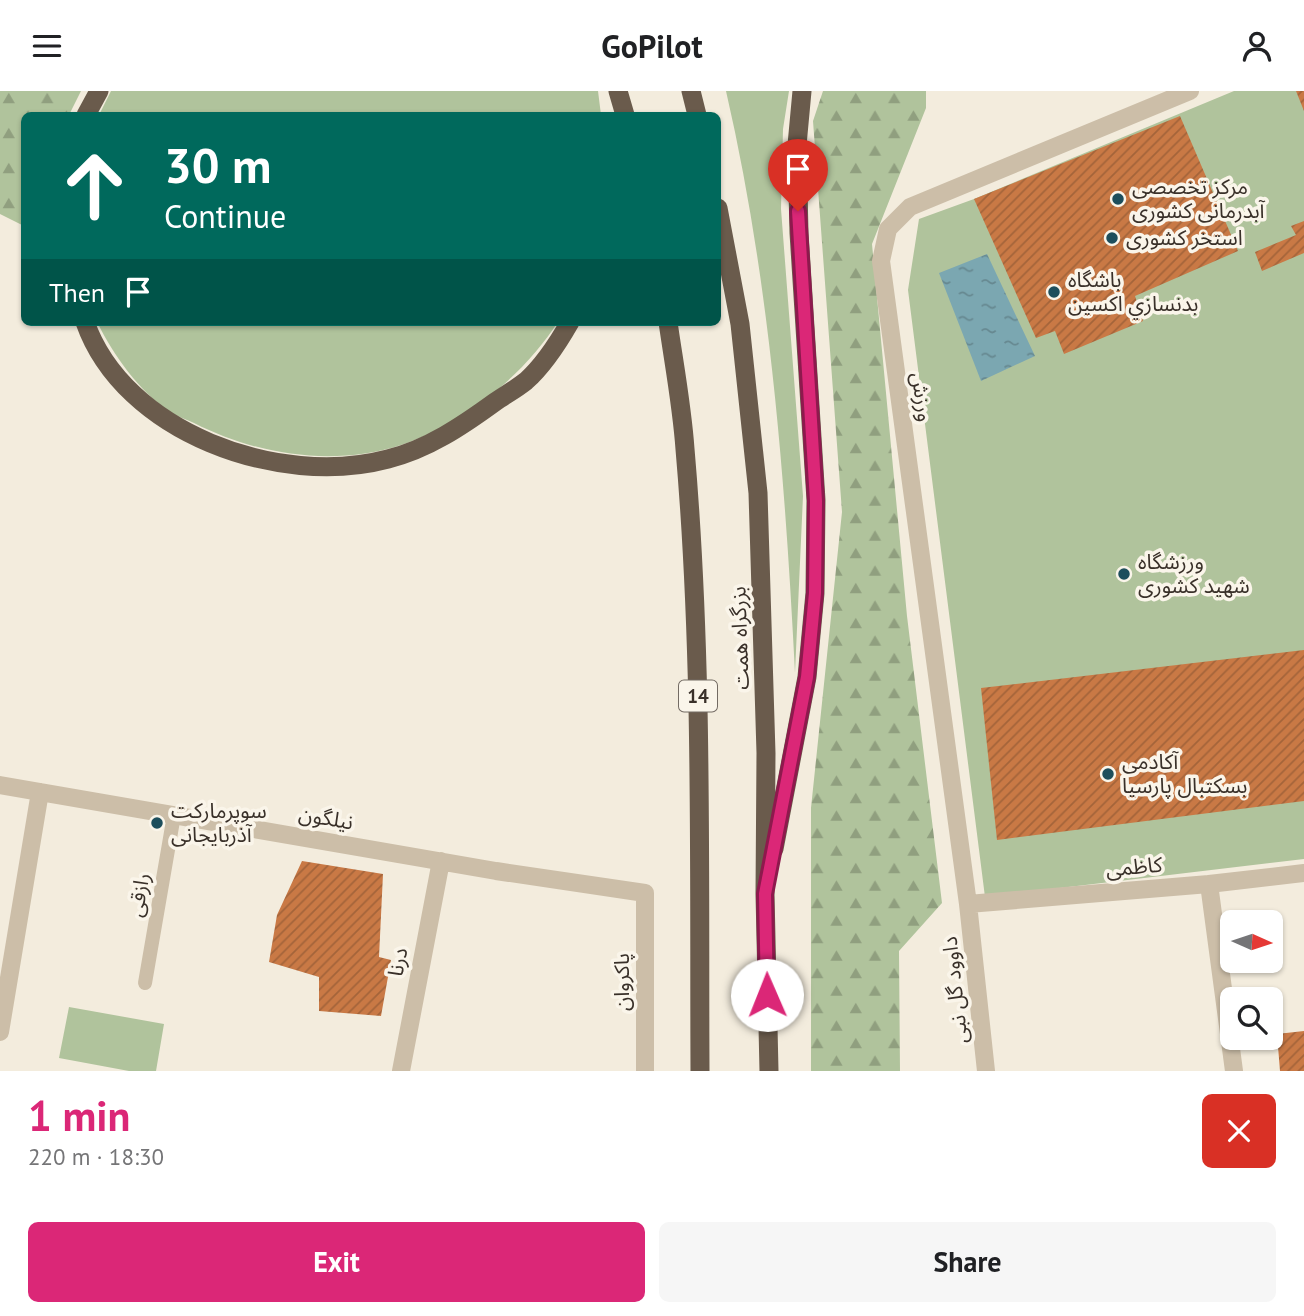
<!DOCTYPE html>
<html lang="en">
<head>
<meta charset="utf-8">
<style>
	:root { --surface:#fff; --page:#f6f6f6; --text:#202124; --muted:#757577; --accent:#db2777 }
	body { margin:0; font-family:"PT Sans","Noto Sans Arabic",sans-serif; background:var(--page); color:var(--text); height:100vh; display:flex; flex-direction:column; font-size:26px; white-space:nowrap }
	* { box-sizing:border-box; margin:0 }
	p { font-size:23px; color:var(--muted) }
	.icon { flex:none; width:38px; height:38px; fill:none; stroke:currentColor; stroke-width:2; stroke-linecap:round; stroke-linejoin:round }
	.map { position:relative; height:980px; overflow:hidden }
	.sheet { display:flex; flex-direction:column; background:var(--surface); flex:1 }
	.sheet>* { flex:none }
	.guide { position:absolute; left:21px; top:21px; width:700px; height:214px; border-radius:10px; box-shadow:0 2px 5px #0004; background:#00695c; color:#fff; overflow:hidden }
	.needle { width:46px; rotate:93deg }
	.tools { position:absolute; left:1220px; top:819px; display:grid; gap:14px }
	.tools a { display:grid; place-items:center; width:63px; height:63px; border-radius:10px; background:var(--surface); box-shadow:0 2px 5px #0004; font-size:35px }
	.pin { position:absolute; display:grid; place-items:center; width:60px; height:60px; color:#fff; margin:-72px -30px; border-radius:50% 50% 50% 0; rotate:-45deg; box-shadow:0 0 7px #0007 }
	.pin .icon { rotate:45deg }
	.me { position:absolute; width:77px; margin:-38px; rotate:359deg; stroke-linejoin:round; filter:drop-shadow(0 0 5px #0008) }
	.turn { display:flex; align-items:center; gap:24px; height:147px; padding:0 28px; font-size:32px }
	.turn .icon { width:91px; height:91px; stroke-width:2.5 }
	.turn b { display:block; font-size:49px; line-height:60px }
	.then { display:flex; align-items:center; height:66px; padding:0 28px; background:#0003; gap:14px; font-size:26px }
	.round { display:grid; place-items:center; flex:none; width:74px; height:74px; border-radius:10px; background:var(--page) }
	.head { display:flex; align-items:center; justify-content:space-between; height:119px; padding:0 28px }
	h1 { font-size:42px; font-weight:800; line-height:52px; color:var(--accent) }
	.action { display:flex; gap:14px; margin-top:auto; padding:14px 28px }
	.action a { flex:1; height:80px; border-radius:10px; background:var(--accent); color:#fff; font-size:28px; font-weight:800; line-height:80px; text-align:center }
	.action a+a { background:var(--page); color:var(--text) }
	header { display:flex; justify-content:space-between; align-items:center; height:91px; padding:0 28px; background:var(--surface); font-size:32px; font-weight:800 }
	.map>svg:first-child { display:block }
</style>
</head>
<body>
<header><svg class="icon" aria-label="menu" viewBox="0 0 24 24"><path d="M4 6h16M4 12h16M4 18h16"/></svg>GoPilot<svg class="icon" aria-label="person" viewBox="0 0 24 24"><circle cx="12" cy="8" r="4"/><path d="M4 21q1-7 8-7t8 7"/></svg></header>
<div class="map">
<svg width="1304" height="980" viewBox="0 0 1304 980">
	<defs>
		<pattern id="forest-firs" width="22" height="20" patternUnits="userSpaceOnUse" patternTransform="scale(1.75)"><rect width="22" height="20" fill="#b0c39c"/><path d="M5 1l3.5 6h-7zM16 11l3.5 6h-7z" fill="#909f7f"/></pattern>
		<pattern id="water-ripples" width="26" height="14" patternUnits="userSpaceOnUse" patternTransform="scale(1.75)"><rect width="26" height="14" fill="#7ba7b1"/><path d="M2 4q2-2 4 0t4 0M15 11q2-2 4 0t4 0" fill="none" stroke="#668890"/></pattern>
		<pattern id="building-hatch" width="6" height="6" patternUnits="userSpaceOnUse" patternTransform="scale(1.75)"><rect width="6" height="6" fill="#c97945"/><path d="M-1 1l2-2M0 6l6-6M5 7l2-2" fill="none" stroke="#a4643a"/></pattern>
	</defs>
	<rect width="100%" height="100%" fill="#f3ecdd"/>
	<!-- green -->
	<path fill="#b0c39c" d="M111,0H598L601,24H99Z
		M726,0H789L783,38L781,118L803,405L795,582C785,387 770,191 726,0Z
		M1234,0H1304V768L985,806L908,199L919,128L974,108Z
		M97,231H558C522,286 464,333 401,354C333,376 257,364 194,332C187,329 177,325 170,321C138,299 114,265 97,231Z
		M69,916L164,933L156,980H129L59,967Z"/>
	<!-- forest -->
	<path fill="url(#forest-firs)" d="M0,0H81L69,24H24V135L0,123Z
		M823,0H926V17L872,153L907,525L942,812L899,860L900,980H811V717L842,421L813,30Z"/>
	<!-- water -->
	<path fill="url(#water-ripples)" d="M987,163L1035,265L981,290L939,182Z"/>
	<!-- building -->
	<path fill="url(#building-hatch)" d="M1296,0H1304V20Z
		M1180,25L1238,160L1135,205L1143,230L1064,263L1055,240L1036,247L974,108Z
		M1304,130V162L1262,180L1255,161L1296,144L1291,135Z
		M1304,559V710L997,749L981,597Z
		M302,770L383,783L379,866L391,869L381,925L319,920V886L269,871L277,824Z
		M1304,940V980H1280L1277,943Z"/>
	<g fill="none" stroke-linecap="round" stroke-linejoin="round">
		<!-- service -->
		<path stroke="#ccbea8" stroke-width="14" d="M145,892L174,724"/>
		<!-- minor -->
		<path stroke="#ccbea8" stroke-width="18" d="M0,694L496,780L645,802V980
			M1209,793L1234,980
			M968,813L1209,793L1304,782
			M0,941L40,701
			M401,980L441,770
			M986,980L968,813L881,170L888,138L910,116L1190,0"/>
		<!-- trunk -->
		<path stroke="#6a5b4c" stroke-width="19" d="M618,0L625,24
			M691,0L697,24
			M86,24L99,0
			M718,117L740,233L758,402L766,662L765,803L769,980
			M85,231C124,342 279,397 388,368C428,358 462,335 495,311C505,304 516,298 526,290C544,274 558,252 570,231
			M668,231C674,273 682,315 685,358C703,565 699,772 700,980
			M774,758L807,586L815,502L816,409L799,142L797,54L802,0"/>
	</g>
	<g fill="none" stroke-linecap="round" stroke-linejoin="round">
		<!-- route casing -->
		<g stroke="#8e194d" stroke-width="18">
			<path id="route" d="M767,904L765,803L807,586L815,502L816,410L798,120"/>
		</g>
		<!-- route -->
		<use href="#route" stroke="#db2777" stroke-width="12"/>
	</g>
	<!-- markers -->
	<g fill="#1d4e5c" stroke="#faf5ea" stroke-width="2.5">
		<circle cx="1118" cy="108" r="7"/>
		<circle cx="1112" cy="147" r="7"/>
		<circle cx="1054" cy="201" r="7"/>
		<circle cx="1124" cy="483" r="7"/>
		<circle cx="1108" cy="683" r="7"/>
		<circle cx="157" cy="732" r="7"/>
	</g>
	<g text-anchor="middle" stroke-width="7" stroke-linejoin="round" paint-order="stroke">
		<!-- shield labels -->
		<rect fill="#faf5ea" stroke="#736b63" stroke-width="2" x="679" y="589.5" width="38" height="31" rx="5"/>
		<g font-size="19" font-weight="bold" fill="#393029">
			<text x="698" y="612">14</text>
		</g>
		<!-- poi labels -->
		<g font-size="21" fill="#393029" stroke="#faf5ea" text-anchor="start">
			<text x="1132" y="103">مرکز تخصصی<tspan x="1132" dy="24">آبدرمانی کشوری</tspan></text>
			<text x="1126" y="154">استخر کشوری</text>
			<text x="1068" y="196">باشگاه<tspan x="1068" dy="24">بدنسازي اكسين</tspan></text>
			<text x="1138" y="478">ورزشگاه<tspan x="1138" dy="24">شهید کشوری</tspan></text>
			<text x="1122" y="678">آکادمی<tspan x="1122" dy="24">بسکتبال پارسیا</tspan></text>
			<text x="171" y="727">سوپرمارکت<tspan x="171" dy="24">آذربایجانی</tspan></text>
		</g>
		<!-- street labels -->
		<g font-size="21" fill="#393029" stroke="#faf5ea">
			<text transform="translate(922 306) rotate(82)" y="7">ورزش</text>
			<text transform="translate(740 547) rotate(-92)" y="7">بزرگراه همت</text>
			<text transform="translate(326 727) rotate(10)" y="7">نیلگون</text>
			<text transform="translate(1134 776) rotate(-5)" y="7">کاظمی</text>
			<text transform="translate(139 804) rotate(-80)" y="7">رازقی</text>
			<text transform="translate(398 871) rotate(-79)" y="7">درنا</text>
			<text transform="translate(622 891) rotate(-90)" y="7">پاکروان</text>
			<text transform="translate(955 899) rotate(-96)" y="7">داوود گل نبی</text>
		</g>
	</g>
</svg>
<div class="tools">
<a><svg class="needle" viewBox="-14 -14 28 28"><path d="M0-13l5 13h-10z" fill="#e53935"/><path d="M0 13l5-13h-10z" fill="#757577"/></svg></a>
<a><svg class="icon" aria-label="search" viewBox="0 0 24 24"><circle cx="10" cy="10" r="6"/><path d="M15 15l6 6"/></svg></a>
</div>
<div class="pin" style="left:798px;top:120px;background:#d93025"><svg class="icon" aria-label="arrive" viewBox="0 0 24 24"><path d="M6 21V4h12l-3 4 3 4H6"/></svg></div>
<svg class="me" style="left:767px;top:904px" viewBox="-20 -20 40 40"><circle r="19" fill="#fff"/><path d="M0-13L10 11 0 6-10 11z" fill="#db2777"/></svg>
<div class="guide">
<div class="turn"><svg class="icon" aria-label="ahead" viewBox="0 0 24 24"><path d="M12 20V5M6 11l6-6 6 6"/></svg><div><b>30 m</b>Continue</div></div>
<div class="then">Then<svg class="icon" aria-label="arrive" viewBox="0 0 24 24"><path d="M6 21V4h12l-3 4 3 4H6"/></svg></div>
</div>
</div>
<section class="sheet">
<div class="head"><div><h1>1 min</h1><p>220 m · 18:30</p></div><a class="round" style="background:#d93025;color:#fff"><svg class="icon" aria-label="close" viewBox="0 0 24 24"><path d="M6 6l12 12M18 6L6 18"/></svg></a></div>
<div class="action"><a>Exit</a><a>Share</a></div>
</section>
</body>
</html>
